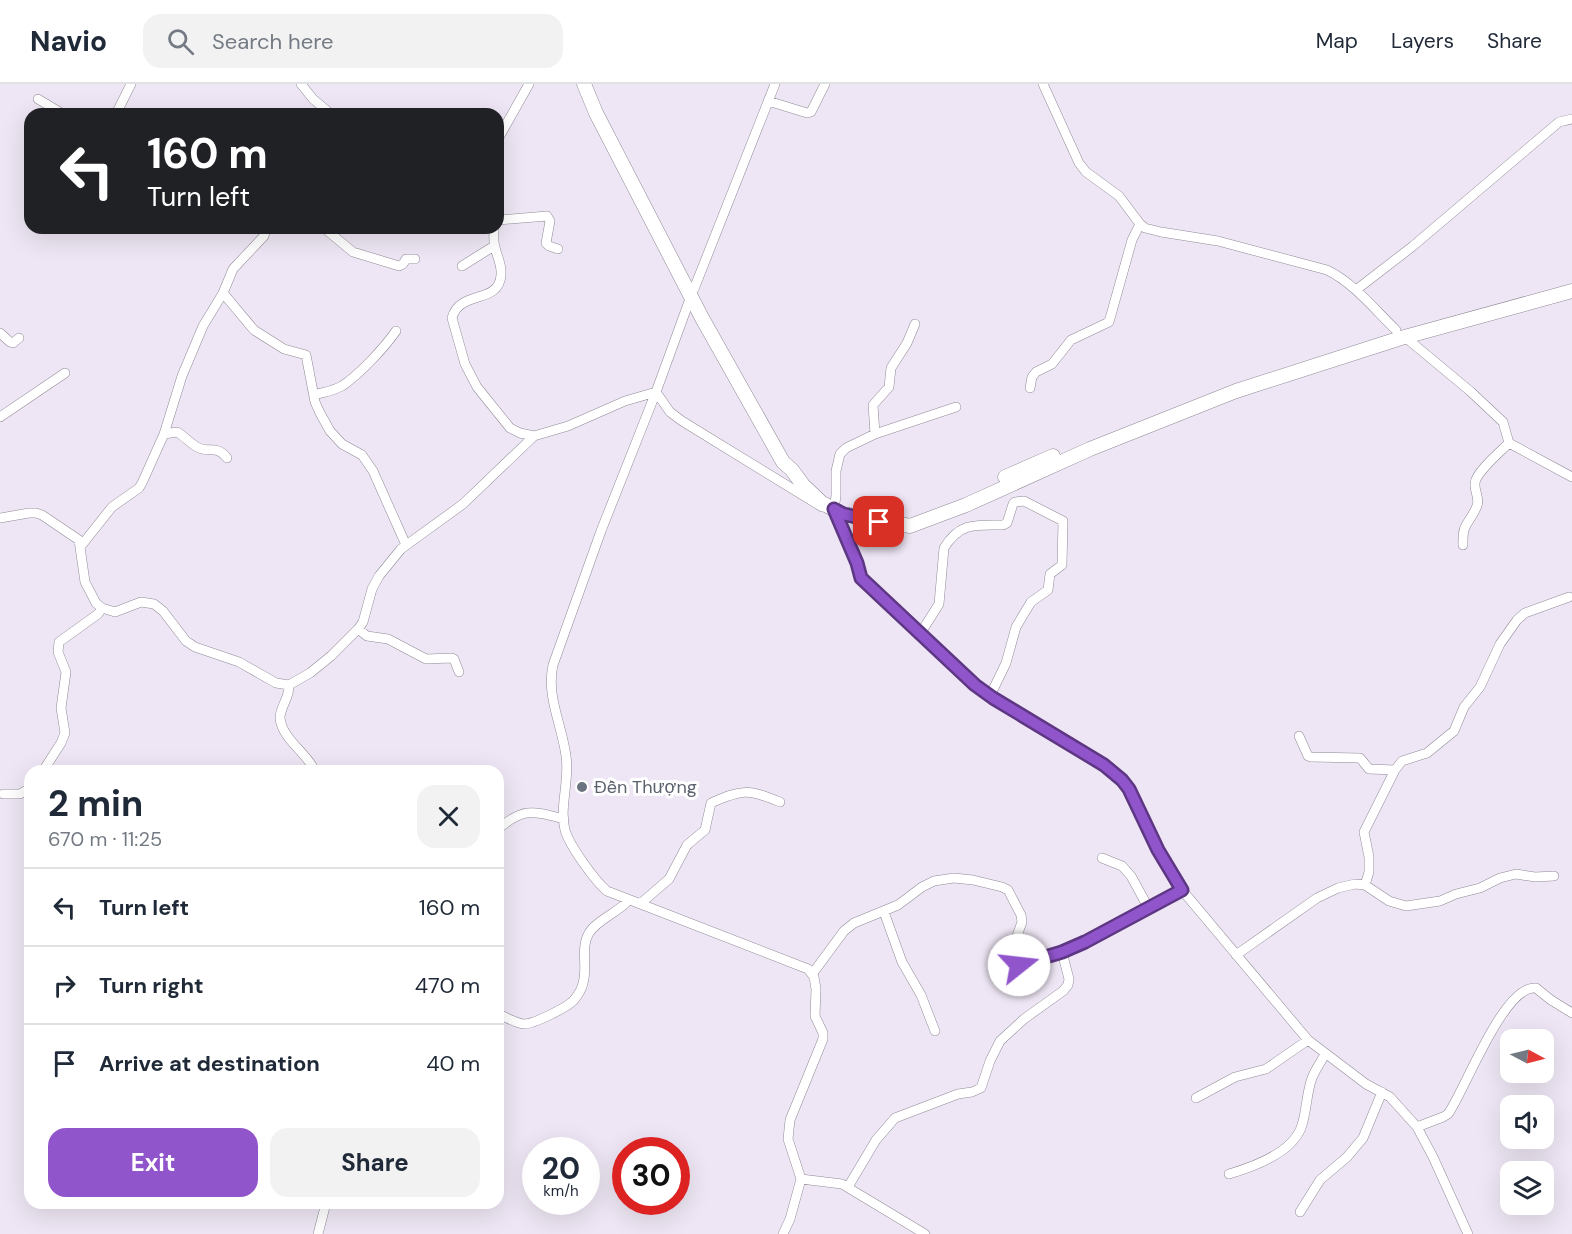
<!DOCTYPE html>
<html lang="en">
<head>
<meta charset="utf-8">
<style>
	:root { --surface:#fff; --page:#f2f2f3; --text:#1f2937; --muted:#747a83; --line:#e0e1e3; --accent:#9054cb }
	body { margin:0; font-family:"DM Sans",sans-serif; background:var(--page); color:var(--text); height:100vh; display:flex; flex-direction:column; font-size:22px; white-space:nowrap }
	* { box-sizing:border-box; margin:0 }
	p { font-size:20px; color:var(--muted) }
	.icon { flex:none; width:33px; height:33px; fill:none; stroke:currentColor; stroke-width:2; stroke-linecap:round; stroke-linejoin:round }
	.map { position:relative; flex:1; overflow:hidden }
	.sheet { position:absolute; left:24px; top:681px; width:480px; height:444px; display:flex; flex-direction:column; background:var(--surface); border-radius:18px; box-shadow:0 6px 24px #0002 }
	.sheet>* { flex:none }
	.top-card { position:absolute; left:24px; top:24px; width:480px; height:126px; border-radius:18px; box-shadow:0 6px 24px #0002; background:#202124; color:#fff; overflow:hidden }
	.needle { width:39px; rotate:97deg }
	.buttons { position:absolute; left:1500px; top:945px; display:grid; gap:12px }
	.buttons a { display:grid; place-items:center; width:54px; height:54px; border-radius:12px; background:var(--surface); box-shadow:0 6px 24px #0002; font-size:30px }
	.speed { position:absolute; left:522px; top:1053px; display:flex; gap:12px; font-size:30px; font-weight:700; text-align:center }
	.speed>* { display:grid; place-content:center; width:78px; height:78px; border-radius:50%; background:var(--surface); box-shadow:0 6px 24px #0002; line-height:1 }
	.speed small { font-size:15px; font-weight:400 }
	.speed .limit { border:9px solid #d22; background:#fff; color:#111 }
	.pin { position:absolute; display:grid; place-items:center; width:51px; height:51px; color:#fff; margin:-26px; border-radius:12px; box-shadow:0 3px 9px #0006 }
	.me { position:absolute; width:66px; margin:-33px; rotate:74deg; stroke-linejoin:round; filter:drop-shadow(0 0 4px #0008) }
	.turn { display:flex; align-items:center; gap:21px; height:126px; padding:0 24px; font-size:27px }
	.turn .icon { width:78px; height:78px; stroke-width:2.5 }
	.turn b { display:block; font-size:42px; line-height:51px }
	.round { display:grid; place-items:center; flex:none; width:63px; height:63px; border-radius:18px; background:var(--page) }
	.head { display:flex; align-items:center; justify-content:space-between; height:102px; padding:0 24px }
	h1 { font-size:36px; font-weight:700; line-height:45px }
	.cta { display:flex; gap:12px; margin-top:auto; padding:12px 24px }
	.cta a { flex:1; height:69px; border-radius:18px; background:var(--accent); color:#fff; font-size:24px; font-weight:700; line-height:69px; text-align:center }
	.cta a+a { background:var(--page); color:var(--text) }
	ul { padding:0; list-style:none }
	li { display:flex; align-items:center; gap:18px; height:78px; padding:0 24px; border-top:2px solid var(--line) }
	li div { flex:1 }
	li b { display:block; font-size:22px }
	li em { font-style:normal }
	header { display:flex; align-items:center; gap:36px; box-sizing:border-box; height:84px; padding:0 30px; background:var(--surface); border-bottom:2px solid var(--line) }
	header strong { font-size:28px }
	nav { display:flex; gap:33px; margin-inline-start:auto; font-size:21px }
	.search { width:420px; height:54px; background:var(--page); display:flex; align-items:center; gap:15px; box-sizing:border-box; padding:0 21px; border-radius:18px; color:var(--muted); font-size:22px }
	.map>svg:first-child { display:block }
</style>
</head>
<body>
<header>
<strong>Navio</strong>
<div class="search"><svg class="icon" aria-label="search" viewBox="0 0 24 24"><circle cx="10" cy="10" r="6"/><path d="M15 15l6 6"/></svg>Search here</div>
<nav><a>Map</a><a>Layers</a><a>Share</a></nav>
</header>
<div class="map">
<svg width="1572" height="1150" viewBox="0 0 1572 1150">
	<rect width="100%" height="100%" fill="#eee6f4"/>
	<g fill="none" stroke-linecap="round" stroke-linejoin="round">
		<!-- minor casing -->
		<g stroke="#908996" stroke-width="10">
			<path id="minor" d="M301,0L313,15L331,30
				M1043,0L1079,79L1086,88L1119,112L1140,140L1145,144L1161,148L1218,157L1327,186C1354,199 1375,226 1396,246
				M38,15L63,30
				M768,17L807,29L811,28L825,0
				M116,30L131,0
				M498,55L529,0
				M498,136L547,132L550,137L546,159L549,162L558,165
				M324,144L353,168L399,182L403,180L406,175H415
				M494,144C494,150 493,157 495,163C497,173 502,180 501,191C499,221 460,205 452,234L465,280L477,303L510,344L520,349L534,352
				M462,182L494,162
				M694,205L775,0
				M1356,206L1413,162L1559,38L1572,35
				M223,209L254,246L284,265L306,271L315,318L320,329L330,347L342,360L362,371L373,387L406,461
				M691,212L656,308L670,328L682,337L822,423
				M0,249L10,258L13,259L19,254
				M1405,253L1470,307L1503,338L1509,359L1572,393
				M1030,304L1032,293L1036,288L1052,280L1071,256L1109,238L1132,156L1140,140
				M656,308L601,447L553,581C546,612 562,641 566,672C570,695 559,724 565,746C569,761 595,797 607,807L808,885L814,893L816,905L815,932L823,949V955L790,1036L788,1055L801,1095L790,1135L783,1150
				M314,311C324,308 333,307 342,302C360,290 384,264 396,247
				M956,323L875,350L846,364L840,370L836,387V412L834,425L857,479L861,494L975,601L993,614L1104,681L1122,696L1129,705L1158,766L1182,806L1308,956L1366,1000L1390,1013L1417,1043L1433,1073L1468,1150
				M0,333L65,289
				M164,350L182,292L203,242L223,209L233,185L264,152L266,144
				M875,350L873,321L889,303L891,284L907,259L915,240
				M0,434L29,429H36L42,431L79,456L85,498L96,519L102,524L115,528L141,518L154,520L163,527L186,557L195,563L239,578L276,599L289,601L310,589L331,572L358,545L363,538L372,505L379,492L401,465L463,420L534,352L568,342L625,317L656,308
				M1463,461C1462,438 1469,441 1477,422C1480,414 1474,407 1475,399C1476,388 1501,367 1509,359
				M81,462L112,423L139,404L142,399L164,350L177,348C184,352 190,359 197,363C209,370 216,360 227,374
				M358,545L367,552L388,555L426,575L452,574L454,575L459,588
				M920,550L939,520L944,464C960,438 976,441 1003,441L1007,439L1013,420L1015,418L1024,417L1063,437L1062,481L1050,490L1048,506L1031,518L1016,543L1006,579L990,612
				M289,601C290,613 280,623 280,634C282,655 307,669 315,687
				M1299,652L1308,672L1311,673L1360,674L1369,685L1395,686
				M43,687L61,659L65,649L61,624L66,588L58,568L59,558L98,530L102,524
				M3,710H20L30,704
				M498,745C524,723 533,727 564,735
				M1102,774L1122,782L1131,792L1148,823
				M1365,801L1369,788V773L1364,748L1395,686L1402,677L1427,669L1454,647L1464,623L1480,603L1500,560L1517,536L1525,529L1569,513
				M640,820L669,795L687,761L705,746L711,719C743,705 749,705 780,718
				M884,828L902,878L921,911L935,947
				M1236,871L1317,814L1338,804L1355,800L1365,801L1389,817L1406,822L1440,817L1456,810L1480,804L1500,794L1516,790L1535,793L1554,792
				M813,889L844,847L854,839L898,821L922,803L934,797L954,794L973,796L1002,803L1008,806L1021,831L1022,838L1014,860L1019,881L1062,868L1085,858L1182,806
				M498,930C506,933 515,939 524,940C534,940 568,923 574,916C578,911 582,905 583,899C588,884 580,864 589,849C596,837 618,828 628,817
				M1196,1014L1235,993L1266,985L1308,956
				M1417,1043L1443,1033L1448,1030C1465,1006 1504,900 1536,904L1551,916L1572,929
				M1229,1090C1253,1083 1291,1069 1301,1044C1307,1028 1306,1010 1312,994C1315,986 1321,978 1325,970
				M801,1095L842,1100L925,1150
				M848,1103L876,1056L895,1034L958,1010L972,1008L981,1004L990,977L1000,957L1024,935L1063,907L1068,901L1069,895L1062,868
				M1300,1128L1320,1096L1347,1073L1363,1054L1382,1008
				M318,1150L326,1119"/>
		</g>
		<!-- highway casing -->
		<g stroke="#908996" stroke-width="15">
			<path id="highway" d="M584,0L596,29L702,234L783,378L792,386L803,401L822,419L843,430L910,442L966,421L1090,365L1236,307L1401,254L1572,207
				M1005,393L1053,372"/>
		</g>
		<!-- minor -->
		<use href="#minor" stroke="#fff" stroke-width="9"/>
		<!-- highway -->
		<use href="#highway" stroke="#fff" stroke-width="14"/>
	</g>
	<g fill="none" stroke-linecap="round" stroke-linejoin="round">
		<!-- route casing -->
		<g stroke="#5e3784" stroke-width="15">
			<path id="route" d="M879,438L843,430L834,425L857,479L861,494L975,601L993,614L1104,681L1122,696L1129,705L1158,766L1182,806L1085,858L1062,868L1019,881"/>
		</g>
		<!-- route -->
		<use href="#route" stroke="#9054cb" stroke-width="10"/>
	</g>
	<!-- markers -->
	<circle fill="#6b7280" stroke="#fff" stroke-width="2" cx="582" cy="703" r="6"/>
	<g text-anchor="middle" stroke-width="6" stroke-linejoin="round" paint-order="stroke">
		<!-- worship labels -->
		<g font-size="18" fill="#5b616d" stroke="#fff" text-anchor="start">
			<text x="594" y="709">Đền Thượng</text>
		</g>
	</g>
</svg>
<div class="buttons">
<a><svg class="needle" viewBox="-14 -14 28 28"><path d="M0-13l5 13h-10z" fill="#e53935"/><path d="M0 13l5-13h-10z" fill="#747a83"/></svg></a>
<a><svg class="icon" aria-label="sound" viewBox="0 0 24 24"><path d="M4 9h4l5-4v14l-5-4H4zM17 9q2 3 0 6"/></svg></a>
<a><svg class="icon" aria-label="layers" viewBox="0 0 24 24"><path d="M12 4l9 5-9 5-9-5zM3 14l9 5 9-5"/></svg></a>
</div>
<div class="speed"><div>20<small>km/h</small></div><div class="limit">30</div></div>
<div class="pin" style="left:879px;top:438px;background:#d93025"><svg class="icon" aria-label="arrive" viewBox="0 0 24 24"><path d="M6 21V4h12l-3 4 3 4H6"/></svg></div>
<svg class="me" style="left:1019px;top:881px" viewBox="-20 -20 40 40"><circle r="19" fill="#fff"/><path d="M0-13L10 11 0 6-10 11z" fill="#9054cb"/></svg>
<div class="top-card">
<div class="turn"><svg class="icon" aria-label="left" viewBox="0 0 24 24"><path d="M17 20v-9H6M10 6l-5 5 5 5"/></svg><div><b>160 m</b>Turn left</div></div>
</div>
<section class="sheet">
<div class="head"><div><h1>2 min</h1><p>670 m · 11:25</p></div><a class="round"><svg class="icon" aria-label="close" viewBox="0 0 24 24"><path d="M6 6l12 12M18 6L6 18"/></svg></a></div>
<ul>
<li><svg class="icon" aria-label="left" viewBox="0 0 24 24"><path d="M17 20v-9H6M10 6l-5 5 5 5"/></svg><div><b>Turn left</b></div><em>160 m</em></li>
<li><svg class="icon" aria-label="right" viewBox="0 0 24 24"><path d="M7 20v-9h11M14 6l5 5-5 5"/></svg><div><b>Turn right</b></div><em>470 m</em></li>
<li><svg class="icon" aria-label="arrive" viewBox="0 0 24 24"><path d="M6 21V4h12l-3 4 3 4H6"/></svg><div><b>Arrive at destination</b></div><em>40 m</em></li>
</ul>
<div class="cta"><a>Exit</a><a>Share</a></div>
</section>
</div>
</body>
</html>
